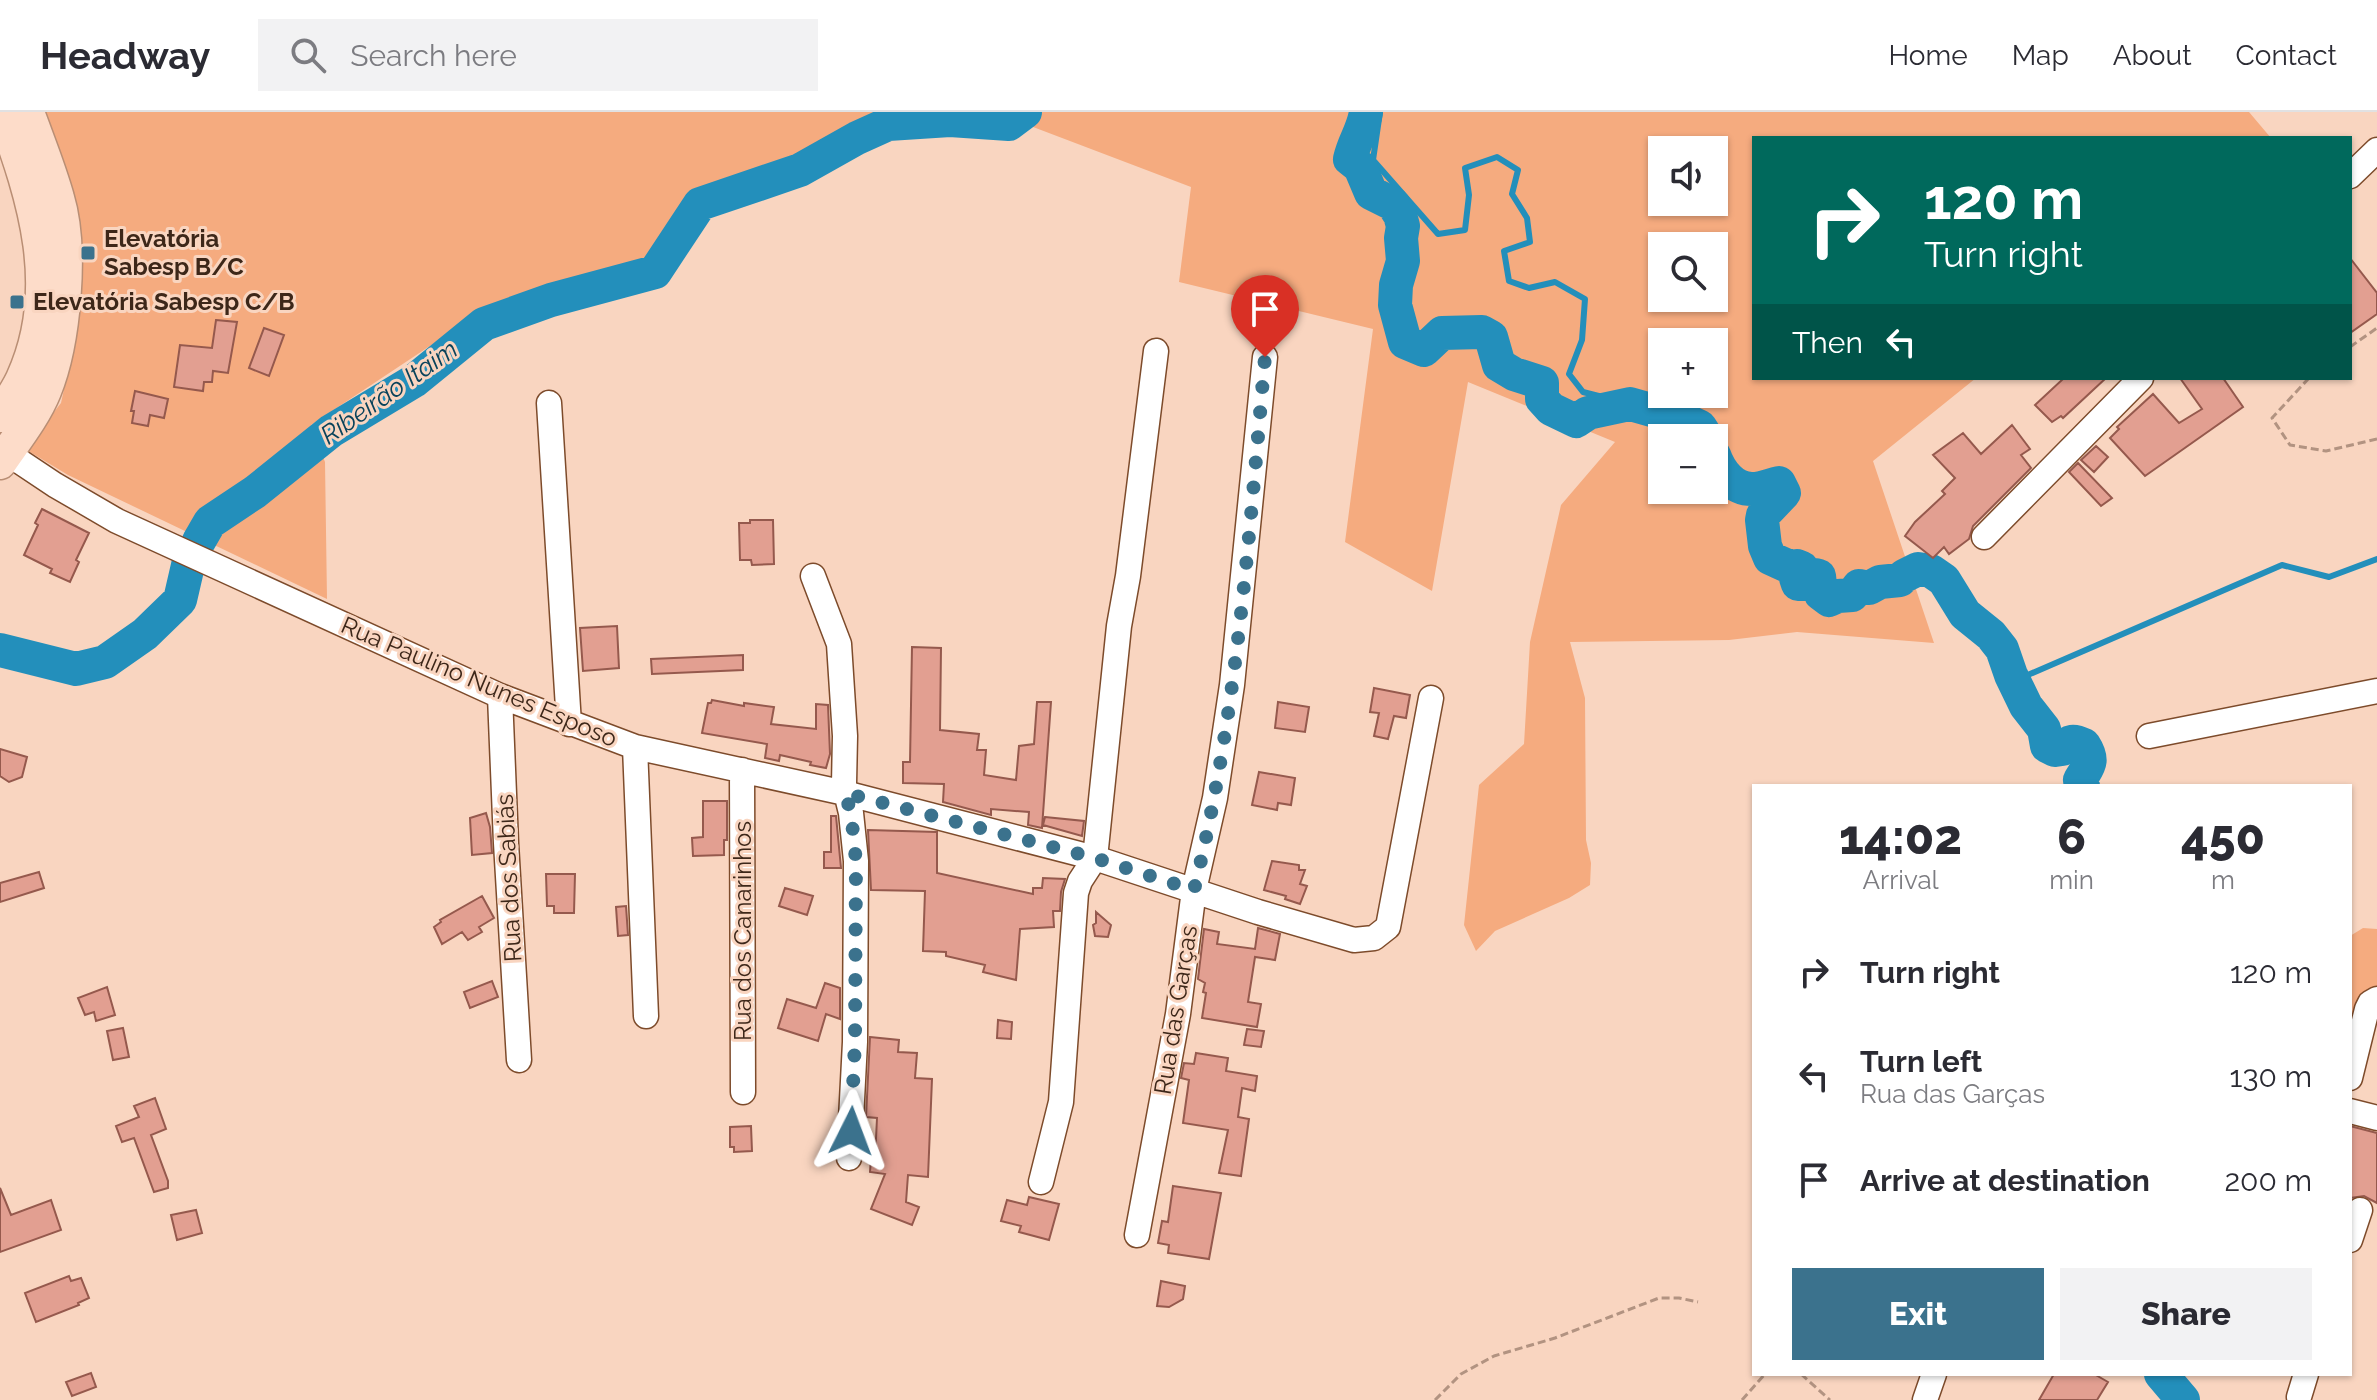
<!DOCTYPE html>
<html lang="en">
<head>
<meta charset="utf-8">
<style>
	:root { --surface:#fff; --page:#f2f2f3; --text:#2b2b33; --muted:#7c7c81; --line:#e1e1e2; --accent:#3b728d }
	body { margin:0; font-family:Raleway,sans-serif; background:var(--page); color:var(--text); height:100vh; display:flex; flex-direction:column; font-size:30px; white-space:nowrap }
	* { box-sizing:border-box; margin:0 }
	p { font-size:26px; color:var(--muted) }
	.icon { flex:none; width:44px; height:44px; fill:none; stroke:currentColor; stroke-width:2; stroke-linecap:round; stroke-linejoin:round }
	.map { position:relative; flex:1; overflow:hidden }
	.sheet { position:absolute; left:1752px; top:672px; width:600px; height:592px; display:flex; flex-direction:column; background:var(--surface); border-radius:0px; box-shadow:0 2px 6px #0004 }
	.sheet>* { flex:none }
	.top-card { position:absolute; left:1752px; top:24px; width:600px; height:244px; border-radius:0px; box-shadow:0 2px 6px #0004; background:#00695c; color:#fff; overflow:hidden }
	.controls { position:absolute; left:1648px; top:24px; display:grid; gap:16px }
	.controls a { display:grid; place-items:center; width:80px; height:80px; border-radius:0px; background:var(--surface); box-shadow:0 2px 6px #0004; font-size:40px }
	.pin { position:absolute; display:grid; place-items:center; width:68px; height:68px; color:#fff; margin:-82px -34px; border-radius:50% 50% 50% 0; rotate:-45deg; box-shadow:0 0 8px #0007 }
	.pin .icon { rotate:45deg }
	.me { position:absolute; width:88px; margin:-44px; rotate:3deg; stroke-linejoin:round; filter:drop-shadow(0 0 6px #0008) }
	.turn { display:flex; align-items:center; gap:28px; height:168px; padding:0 40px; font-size:36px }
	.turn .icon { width:104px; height:104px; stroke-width:2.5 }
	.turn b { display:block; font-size:56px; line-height:68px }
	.then { display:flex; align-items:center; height:76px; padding:0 40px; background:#0003; gap:16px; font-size:30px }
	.eta { display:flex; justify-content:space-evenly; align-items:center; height:136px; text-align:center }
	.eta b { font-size:48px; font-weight:800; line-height:56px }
	.action { display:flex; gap:16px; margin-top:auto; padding:16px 40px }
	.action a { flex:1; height:92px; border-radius:0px; background:var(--accent); color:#fff; font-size:32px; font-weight:800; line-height:92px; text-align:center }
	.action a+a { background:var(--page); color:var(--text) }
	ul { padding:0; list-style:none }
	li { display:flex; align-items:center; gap:24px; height:104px; padding:0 40px }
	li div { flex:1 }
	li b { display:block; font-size:30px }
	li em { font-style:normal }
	header { display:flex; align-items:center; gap:48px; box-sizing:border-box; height:112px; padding:0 40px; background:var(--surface); border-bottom:2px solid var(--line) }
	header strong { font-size:38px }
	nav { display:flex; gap:44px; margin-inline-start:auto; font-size:28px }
	.search { width:560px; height:72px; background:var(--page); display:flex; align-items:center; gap:20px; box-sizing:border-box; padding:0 28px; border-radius:0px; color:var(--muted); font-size:30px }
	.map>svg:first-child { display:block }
</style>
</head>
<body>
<header>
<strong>Headway</strong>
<div class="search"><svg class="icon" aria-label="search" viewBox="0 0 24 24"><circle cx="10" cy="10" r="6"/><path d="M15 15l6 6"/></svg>Search here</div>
<nav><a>Home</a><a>Map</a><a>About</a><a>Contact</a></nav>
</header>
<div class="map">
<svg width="2377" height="1288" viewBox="0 0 2377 1288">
	<rect width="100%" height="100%" fill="#f9d5c0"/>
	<!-- green -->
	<path fill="#f5ab7f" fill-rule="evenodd" d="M41,0H2249L2271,26H1754V266H1976L1873,349L1934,531L1797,520L1729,528L1570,530L1585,586L1586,728L1591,751L1590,773L1569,786L1495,819L1476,839L1464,813L1479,673L1524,632L1530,530L1561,393L1615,330L1468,270L1432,479L1345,430L1373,217L1179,170L1191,75L999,2L882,1L799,43L693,78L648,148L478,202L311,313L325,350L327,487L68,363L25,337L61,291L71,245ZM1662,38H1714V90H1662ZM1662,134H1714V186H1662ZM1662,230H1714V282H1662ZM1662,326H1714V378H1662Z
		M2363,816L2377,817V880L2350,937V824Z"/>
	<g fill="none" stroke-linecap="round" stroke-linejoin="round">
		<!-- stream -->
		<path stroke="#238fbb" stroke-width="6" d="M1380,0L1373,48L1438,122L1465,118L1469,83L1465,56L1497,45L1518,58L1512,82L1527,106L1530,130L1504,139L1509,169L1529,176L1555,170L1585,187L1582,228L1569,262L1583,280L1630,292
			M2014,569L2282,453L2329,465L2377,447"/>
		<!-- river -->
		<path stroke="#238fbb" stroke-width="34" d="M1366,0C1363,19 1354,29 1350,47L1360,55L1371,81L1393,92L1400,103L1403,114L1401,126L1403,149L1396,173L1395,193L1405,230L1424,238L1442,221L1482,220L1491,225L1499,253L1514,262L1542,271V287L1551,297L1576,309L1588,301L1630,292L1683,307L1700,315L1707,326
			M1714,343C1720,360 1733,377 1752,377C1761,377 1770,373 1779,371L1784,381L1763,403L1762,408L1765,434L1770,446L1790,455L1797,454L1802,456V460L1796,466L1798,472H1805L1815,463L1819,464L1821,482L1829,488L1838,484L1852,483L1859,474L1869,476L1880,470L1900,468L1904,464L1918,457L1931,459L1944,468L1965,502L1991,523L2002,537L2011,563L2026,594L2044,617L2047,634L2055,638L2062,637C2069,628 2074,628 2084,633C2095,650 2088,654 2080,668L2083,674
			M199,429L210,410L255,380L331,319L414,269L484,212L551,188L655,160L700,92L800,58L857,26L888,12L950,8L1009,12L1025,0
			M0,538L76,557L105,550L145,522L180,488L189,449
			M2161,1262L2183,1288"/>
	</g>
	<!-- building -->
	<path fill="#e29f91" stroke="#95594d" stroke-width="2" d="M2350,146L2377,181V202L2350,221Z
		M216,208L237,210L228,261L213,259L212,270H204L203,279L174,275L180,233L212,236Z
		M264,216L284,223L269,264L249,256Z
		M2064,266H2106L2063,306L2061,304L2052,310L2035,293Z
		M2180,266H2223L2243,295L2145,364L2110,326L2119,317L2117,315L2153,282L2179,311L2202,297Z
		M135,279L168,287L164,306L150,303L148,314L132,311L134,299H131Z
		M2012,313L2030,337L2021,343L2031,356L1973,414L1969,427L1949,442L1944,435L1933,446L1905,424L1915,410L1945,382L1942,379L1955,366L1933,343L1963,321L1981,342Z
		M2096,334L2108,345L2094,360L2081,348Z
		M2078,351L2112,386L2101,394L2069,360Z
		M42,397L89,421L76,448L79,450L70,470L50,461L52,457L24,443L38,413L35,411Z
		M750,408H773L774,452L752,453L751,448H740L739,411H750Z
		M617,514L619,556L583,559L580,516Z
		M912,535L941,536L940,618L979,622L977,638H986L984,663L1016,668L1019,634L1034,632L1037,590H1051L1042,716L1028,713L1029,700L991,697V703L943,690L944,672L903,671V650H910Z
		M743,543V558L652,562L651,547Z
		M1374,576L1410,583L1406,606L1394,604L1388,627L1374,624L1379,601L1370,600Z
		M712,588L744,594V591L774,595L771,612L816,617V592L828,593L830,642L826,656L810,653L811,650L780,643L779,649L765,646L767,632L702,621L708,591H711Z
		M1278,590L1309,595L1305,620L1275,616Z
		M0,637L27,645L22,665L9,670L0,664Z
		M1259,660L1295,666L1291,693L1278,691L1277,698L1252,693Z
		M703,689H727V728H724V743L693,744L692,726L703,725Z
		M486,701L490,715L492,741L472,743L470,706Z
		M831,704H836L841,756H824V740H831Z
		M1045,705L1084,709L1082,724L1043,713Z
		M868,718L937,720V761L1033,782V776H1042L1043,766L1065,767L1061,780L1060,799H1053L1054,815L1020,817L1016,868L983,860L985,853L946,844V840L923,839L925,779L871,778Z
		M1272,749L1299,753V758H1305L1300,772L1307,774L1300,792L1285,787L1286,784L1264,778Z
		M39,760L44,776L0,790V771Z
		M546,762H575L574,801H554V794H547Z
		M785,776L813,784L807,803L779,794Z
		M482,784L494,806L479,815L482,820L468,828L462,820L442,832L434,815L441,810L440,808Z
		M626,794L628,823L618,824L616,795Z
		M1096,800L1111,813L1108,825L1095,824L1093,813L1096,811Z
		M1258,816L1280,822L1275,848L1255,845L1248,890L1261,892L1257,915L1202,906L1206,881L1203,880L1205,871L1198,867L1204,817L1219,820L1217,832L1255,837Z
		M492,869L498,885L470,896L464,880Z
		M825,871L840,876V907L826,902L818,929L778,916L787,887L816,896Z
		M107,875L115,903L96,909L94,900L85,903L78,886Z
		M998,908L1012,910L1011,927L997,926Z
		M123,916L129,945L113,948L107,919Z
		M1247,917L1264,919L1261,935L1244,933Z
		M870,925L899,928L898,940L917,941L915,966L932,967L928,1065L908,1063L906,1090L919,1095L912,1113L871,1097L885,1062L870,1060L871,1046L875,1047L877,1006L866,1005Z
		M1196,941L1228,946L1226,959L1257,964L1255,979L1242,976L1238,1005L1249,1007L1241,1064L1219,1061L1228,1018L1183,1011L1189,968L1181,966L1184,951L1194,952Z
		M155,986L166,1017L151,1023L168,1069V1076L154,1080L134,1026L122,1030L116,1014L139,1005L134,994Z
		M751,1014L752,1039L734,1040V1035H730V1015Z
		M2350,1014L2377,1021V1091L2364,1084L2350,1086Z
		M1173,1074L1221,1081L1209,1147L1168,1141L1169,1133L1158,1131L1162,1109L1168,1110Z
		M0,1076L11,1103L51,1088L61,1118L0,1140Z
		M1029,1085L1059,1092L1049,1128L1019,1120L1021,1114L1001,1109L1007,1088L1027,1093Z
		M196,1098L202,1121L177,1128L171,1103Z
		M69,1164L71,1169L81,1166L89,1186L78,1191L79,1193L36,1210L25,1181Z
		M1161,1169L1185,1174L1183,1187L1169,1195L1157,1194Z
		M91,1261L96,1275L72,1284L66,1270Z
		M2054,1262H2094L2108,1270L2097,1288H2039Z"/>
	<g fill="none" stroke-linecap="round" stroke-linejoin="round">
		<!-- minor casing -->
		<g stroke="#7d4b2b" stroke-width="27">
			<path id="minor" d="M2350,64L2377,38
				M549,291L569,612
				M7,341L55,373L117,409L500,584L635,635L845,681L1095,746L1258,800L1354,828L1374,826L1388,815L1431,586
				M1984,425L2141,266
				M813,464L839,532L845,624L844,672L851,701L856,749L855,930L849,1046
				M500,584L506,731L519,948
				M2149,624L2377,579
				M635,635L646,904
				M742,658L743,980
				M2350,966L2367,897L2370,891L2377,887
				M2350,999L2377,1006
				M1041,1070L1061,990L1076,781L1080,769L1095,746L1119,514L1128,464L1156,239
				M1137,1123L1178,902L1194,778L1215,686L1232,573L1265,245
				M2350,1128L2360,1098
				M2299,1285L2306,1262
				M1925,1288L1934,1262"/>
		</g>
		<!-- major casing -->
		<g stroke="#b98e74" stroke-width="35">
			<path id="major" d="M0,304C7,292 16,280 22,267C63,178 34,86 2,0
				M0,351C15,329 35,304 45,279C65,230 73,136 58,86C50,57 38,28 28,0"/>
		</g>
		<!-- path -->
		<path stroke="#b29381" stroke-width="3" stroke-dasharray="8 4" stroke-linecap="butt" d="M2350,235L2377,216
			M2309,266L2272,306L2290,333L2326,339L2377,327
			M1801,1262L1830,1288
			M1435,1288L1461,1262L1494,1244L1555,1226L1659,1186H1679L1698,1190
			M1742,1288L1765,1262"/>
		<!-- minor -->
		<use href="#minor" stroke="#fff" stroke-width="24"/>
		<!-- major -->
		<use href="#major" stroke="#fddcc9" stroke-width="32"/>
	</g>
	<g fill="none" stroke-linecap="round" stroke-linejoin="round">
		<!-- route -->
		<path stroke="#3b728d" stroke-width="14" stroke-dasharray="0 25.2" d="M851,1019L855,930L856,749L851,701L845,681L1095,746L1194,778C1237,604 1249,423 1265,245"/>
	</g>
	<!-- markers -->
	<g fill="#3b728d" stroke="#f9d5c0" stroke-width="3">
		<rect x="80" y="133" width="16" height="16" rx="4"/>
		<rect x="9" y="182" width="16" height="16" rx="4"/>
	</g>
	<g text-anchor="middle" stroke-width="6" stroke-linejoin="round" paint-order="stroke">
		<!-- poi labels -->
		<g font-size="24" font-weight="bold" fill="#3d2719" stroke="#f9d5c0" text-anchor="start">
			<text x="104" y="135">Elevatória<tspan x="104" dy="28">Sabesp B/C</tspan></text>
			<text x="33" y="198">Elevatória Sabesp C/B</text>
		</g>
		<!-- street labels -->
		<g font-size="24" fill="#3d2719" stroke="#f9d5c0">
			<text transform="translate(479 570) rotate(23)" y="8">Rua Paulino Nunes Esposo</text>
			<text transform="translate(509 766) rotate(-93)" y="8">Rua dos Sabiás</text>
			<text transform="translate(743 819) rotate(-90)" y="8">Rua dos Canarinhos</text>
			<text transform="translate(1176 898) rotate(-81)" y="8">Rua das Garças</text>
		</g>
		<!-- water labels -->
		<g font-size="26" font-style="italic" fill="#09435b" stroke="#f9d5c0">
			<text transform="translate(389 280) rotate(-35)" y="9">Ribeirão Itaim</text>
		</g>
	</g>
</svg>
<div class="controls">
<a><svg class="icon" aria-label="sound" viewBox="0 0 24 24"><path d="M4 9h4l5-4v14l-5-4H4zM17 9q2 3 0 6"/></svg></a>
<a><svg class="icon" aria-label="search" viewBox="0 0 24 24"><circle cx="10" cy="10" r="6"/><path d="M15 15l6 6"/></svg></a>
<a>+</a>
<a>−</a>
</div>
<div class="pin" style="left:1265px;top:245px;background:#d93025"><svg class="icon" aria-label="arrive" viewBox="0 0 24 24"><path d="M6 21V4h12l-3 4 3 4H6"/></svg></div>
<svg class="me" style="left:851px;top:1019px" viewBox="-20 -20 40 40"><path d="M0-17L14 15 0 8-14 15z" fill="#3b728d" stroke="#fff" stroke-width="4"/></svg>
<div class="top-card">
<div class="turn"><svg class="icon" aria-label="right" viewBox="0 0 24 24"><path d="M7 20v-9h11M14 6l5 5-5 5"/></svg><div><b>120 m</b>Turn right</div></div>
<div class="then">Then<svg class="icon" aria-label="left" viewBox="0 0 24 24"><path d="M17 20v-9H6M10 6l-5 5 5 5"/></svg></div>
</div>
<section class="sheet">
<div class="eta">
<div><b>14:02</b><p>Arrival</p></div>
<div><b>6</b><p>min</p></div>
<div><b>450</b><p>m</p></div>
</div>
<ul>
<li><svg class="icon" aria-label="right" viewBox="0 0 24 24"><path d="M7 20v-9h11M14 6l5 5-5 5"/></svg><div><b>Turn right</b></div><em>120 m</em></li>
<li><svg class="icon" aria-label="left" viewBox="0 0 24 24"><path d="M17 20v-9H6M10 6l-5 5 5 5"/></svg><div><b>Turn left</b><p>Rua das Garças</p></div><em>130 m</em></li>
<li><svg class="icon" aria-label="arrive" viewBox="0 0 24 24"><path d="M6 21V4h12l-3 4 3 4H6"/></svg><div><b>Arrive at destination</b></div><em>200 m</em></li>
</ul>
<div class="action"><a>Exit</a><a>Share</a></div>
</section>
</div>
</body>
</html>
